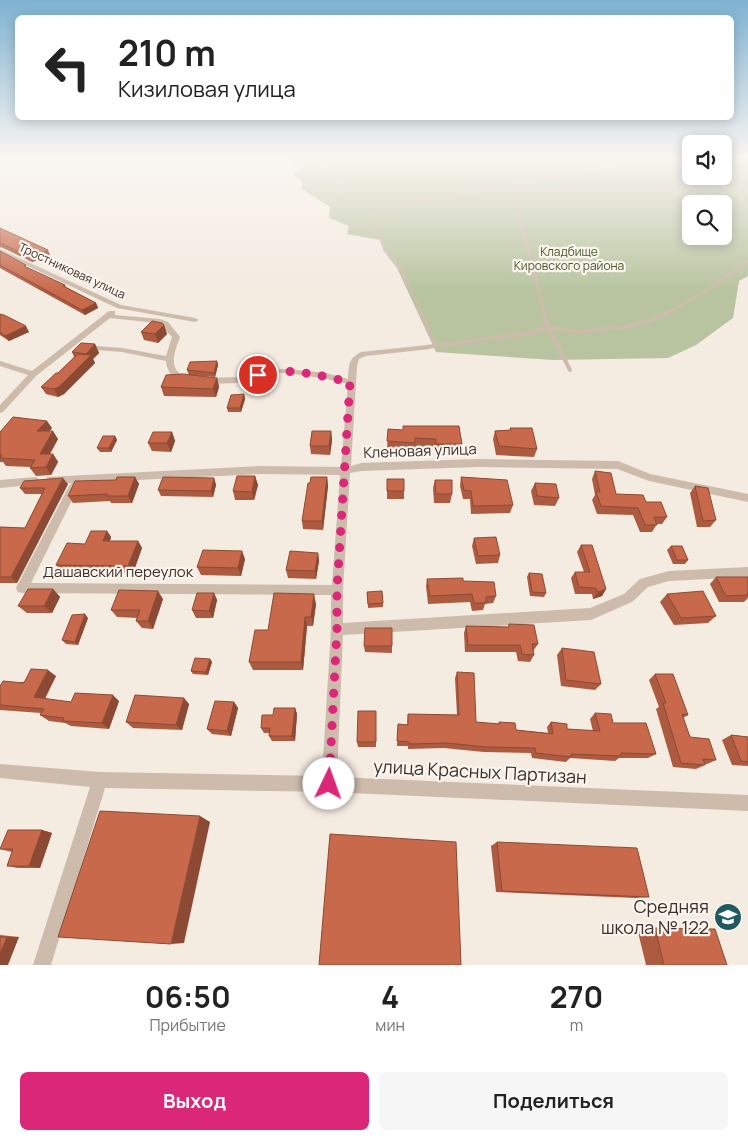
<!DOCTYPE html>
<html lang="ru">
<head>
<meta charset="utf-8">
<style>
	:root { --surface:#fff; --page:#f6f6f6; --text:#222; --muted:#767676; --accent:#db2777 }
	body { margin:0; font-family:Manrope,sans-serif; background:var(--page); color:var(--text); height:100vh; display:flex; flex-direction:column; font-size:19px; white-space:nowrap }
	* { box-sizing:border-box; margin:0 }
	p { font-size:16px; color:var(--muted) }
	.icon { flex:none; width:28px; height:28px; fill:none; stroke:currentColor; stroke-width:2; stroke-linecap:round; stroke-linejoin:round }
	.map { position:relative; height:965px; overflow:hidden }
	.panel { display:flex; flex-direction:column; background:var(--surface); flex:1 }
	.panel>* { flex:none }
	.top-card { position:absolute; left:15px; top:15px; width:719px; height:105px; border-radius:8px; box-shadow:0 2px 12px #0003; background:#fff; color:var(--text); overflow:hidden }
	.tools { position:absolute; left:682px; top:135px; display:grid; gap:10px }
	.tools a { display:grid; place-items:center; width:50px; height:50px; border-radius:8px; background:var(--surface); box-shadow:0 2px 12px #0003; font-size:25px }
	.pin { position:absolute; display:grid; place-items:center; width:42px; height:42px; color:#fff; margin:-21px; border:2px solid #fff; border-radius:50%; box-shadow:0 1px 5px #0007 }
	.me { position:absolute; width:55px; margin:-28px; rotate:3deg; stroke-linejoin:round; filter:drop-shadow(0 0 4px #0008) }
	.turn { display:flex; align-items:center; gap:18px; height:105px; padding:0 20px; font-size:22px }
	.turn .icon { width:65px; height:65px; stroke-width:2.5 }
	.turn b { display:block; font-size:35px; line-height:42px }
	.eta { display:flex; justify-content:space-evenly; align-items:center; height:85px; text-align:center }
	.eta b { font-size:30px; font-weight:700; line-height:35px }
	.primary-button { display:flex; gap:10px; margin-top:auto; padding:10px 20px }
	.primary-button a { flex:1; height:58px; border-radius:8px; background:var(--accent); color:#fff; font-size:20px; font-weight:700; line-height:58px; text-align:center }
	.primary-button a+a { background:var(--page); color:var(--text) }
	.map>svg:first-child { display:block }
</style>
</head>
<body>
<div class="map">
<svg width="748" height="965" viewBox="0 0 748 965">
	<rect width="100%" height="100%" fill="#f4ebe1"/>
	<!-- green -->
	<path fill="#b8c4a0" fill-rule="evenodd" d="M286,157H691V176H724V157H748V276L739,281L733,318L696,345L668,358L553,360L436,352L397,268L383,250L380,240L347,234L349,226L329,218L330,207L302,189L301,180L293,175L298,169ZM691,204H724V236H691Z"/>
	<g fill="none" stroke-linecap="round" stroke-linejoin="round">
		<!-- lane-far2 -->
		<path stroke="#cdbbac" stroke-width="2.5" d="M291,157L301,170L300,174L295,175
			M322,157L343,193L370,213
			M499,157L509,175L517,183L510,191L522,227
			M724,173L748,192
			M510,191L654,190L734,182
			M381,227L383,226L382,220L370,213L430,198L466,194L652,157"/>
		<!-- lane-far1 -->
		<path stroke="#cdbbac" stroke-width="3" d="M522,226L545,315
			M376,229L386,250L401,269L422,315
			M363,235L383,226
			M664,315L707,290L748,261"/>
		<!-- lane -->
		<path stroke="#cdbbac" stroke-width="4" d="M421,313L435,344
			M544,313L548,327L570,370
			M427,347L530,333L548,327L576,332L624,327L645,322L667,313"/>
		<!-- street -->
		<path fill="#cdbbac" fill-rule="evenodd" d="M0,249L121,305L195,318L199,320L195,322L117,308L0,253Z
			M109,311H115V315L160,319L168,322L180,337C174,354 167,369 187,378V382C174,383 167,372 166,361L122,352L81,349L80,347L84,345L122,348L166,356L172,337L162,326L156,323L110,318L36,376L3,412L0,413V405L28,375L0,366V361L32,371Z
			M427,345L431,347L430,349L366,356L359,359L357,366L351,466L361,463L478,459L618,461L650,474L748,494V502L649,481L617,469L478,467L361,471L350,473L343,590V623L590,608L624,594L640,579L669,571L748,567V577L669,581L648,587L632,602L591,620L343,635L337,777L748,795V811L329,792L105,788L51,965H33L90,787L0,778V764L100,772L322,776L331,629V595L22,593L18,592L16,588L18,584L69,486L72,483L51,484L46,480L47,477L259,466L341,467L348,384L326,379L288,373H272L238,383L204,384L200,381L204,378L238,377L272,369H288L326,373L348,379C349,365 348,359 361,352ZM259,474L340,475L332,585L31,583L79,486L75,483Z
			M36,477L41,481L40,484L0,488V480Z"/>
	</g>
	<!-- wall -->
	<path fill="#ac5a40" d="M0,228L50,255L32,262L1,247L0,248Z
		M0,251L28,268L65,285L66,287L96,303L98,308L85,315L0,268Z
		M0,314L29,332L9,341L0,335Z
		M164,325L167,334L158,343L144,340L141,332Z
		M95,344L99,353L93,359L95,363L64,394L58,397L46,394L41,387L58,373L74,357L72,352Z
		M217,361L218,365L215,377L189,375L187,370Z
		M217,378L219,387L216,397L164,396L161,387Z
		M244,394L245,399L241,412H228L227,408Z
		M52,428L49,431L58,439L50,454H53L58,462L51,475L36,476L30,468L31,467L6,466L3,462H0V432Z
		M510,428L537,449L534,457L496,455L493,439L495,431L510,430Z
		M388,429L462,444L460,453H435V447H414V451L387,450Z
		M331,431L332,440L330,455L311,454L310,446Z
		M172,432L175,441L171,452L152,451L148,443Z
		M115,436L117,440L111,452H100L97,448Z
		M595,471L616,494L646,502L667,517L662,524H657L652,532H640L633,515L597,514L592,500L595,495L592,479Z
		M255,476L258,485L254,500H235L233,491Z
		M135,477L139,484L132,503H111L110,501L73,503L68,496L116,480Z
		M327,477L328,486L323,530L303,529L302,521L310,483Z
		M461,477L513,505L510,513L471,514L470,499H463L460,486Z
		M214,478L216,485L213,497L161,496L158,490Z
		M387,479L404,491V499H387Z
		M435,480L452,494L450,503H434L433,488Z
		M535,483L559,498L555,506L534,505L531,491Z
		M68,484L17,583H0V527L25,528L42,494H25L20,488Z
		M695,486L716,520L710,527H697L690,493Z
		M107,531L111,537L110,541H138L142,548L133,573L62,572L56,565Z
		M474,538L500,555L498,563L476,564L472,546Z
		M581,545L606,589L602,596L593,599L592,594H575L571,578L575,572H584L577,552Z
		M671,546L688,560L685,564H673L667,550Z
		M318,553L319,561L316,579L288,578L286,570Z
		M245,559L241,576L201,575L197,567Z
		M529,573L546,593L544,597L530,596L527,577Z
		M716,577H748V598L744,602H719L710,584Z
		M427,579L463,581L496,596L493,603L485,604L483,610L472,611L470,602L428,604L426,586Z
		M53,589L60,597L52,613H27L18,606Z
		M367,592L383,603V607L368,608Z
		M214,593L217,600L213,618H196L192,610Z
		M667,594L716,616L708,623L674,625L660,602Z
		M163,599L153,629L142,628L136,621L138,618L117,617L111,610Z
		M316,604L313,626H307L303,670H253L249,662L268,630Z
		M88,618L78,645L66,644L62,640Z
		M509,624L538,644L533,651L534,655L530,662L518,661L516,652H465L464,633L466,626L508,627Z
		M364,646H392V653L365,652Z
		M562,648L601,684L595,690L561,686L557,655Z
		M210,659L212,662L208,675L193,674L191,671Z
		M457,672L476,722L498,724L499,722L516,730L548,733L547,727L551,722L567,729L593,731L590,719L595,713L613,723L656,754L648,758H619L615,761L570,758L566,762L532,758L531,753L484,752L444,748L408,749V746H397L398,724L407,725L408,714L457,715L455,678Z
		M655,674L688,715L683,718L690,737L716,760L707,764H704L705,765L696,769L673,767L656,709L659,707L649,680Z
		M56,676L45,699L71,702L119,701L109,729L71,726L65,723L49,721L40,715L41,713L0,710V686Z
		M234,702L238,708L231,736L212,734L207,729Z
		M189,704L182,730L133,728L126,722Z
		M295,708L297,714L295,741H272L269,736L270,733H264L261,728L273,715Z
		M376,711V747H358L357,742Z
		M731,735L748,737V766L732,765L722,740Z
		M42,830L52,833L40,868H18L7,866L12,852L0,849Z
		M497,842L649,897L636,898L496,892L491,846Z
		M637,928H655L727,965H646Z
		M0,935L19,937L0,965Z"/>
	<!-- shaded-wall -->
	<path fill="#8c4a34" d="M48,250L50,255L32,262L30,257Z
		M96,303L98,308L85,315L82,310Z
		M164,325L167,334L158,343L155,334Z
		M26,326L29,332L9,341L5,336Z
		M95,344L99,353L93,359L95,363L64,394L58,397L54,389L88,358L86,354Z
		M217,361L218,365L215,377L214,373Z
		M217,378L219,387L216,397L213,389Z
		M244,394L245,399L241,412L240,408Z
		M47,421L52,428L42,439L37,431Z
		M53,431L58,439L45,462L40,454Z
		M331,431L332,440L330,455L329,446Z
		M172,432L175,441L171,452L167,443Z
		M115,436L117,440L111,452L109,448Z
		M53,454L58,462L51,475L46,467Z
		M255,476L258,485L254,500L252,492Z
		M135,477L139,484L132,503L128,496Z
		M327,477L328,486L323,530L322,521Z
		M63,478L68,484L17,583L11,577Z
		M214,478L216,485L213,497L211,491Z
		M107,531L111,537L108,547L103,541Z
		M138,541L142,548L133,573L128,566Z
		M242,551L245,559L241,576L238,568Z
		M318,553L319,561L316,579L315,571Z
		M53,589L60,597L52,613L44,606Z
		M606,589L602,596L593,599L598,592Z
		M158,591L163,599L153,629L148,621Z
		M214,593L217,600L213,618L209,611Z
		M314,594L316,604L313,626L311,617Z
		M85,614L88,618L78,645L75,642Z
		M305,617L307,626L303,670L301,662Z
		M210,659L212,662L208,675L206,672Z
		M48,670L56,676L42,703L34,697Z
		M113,695L119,701L109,729L102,723Z
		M184,698L189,704L182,730L176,725Z
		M234,702L238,708L231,736L227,731Z
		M295,708L297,714L295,741L292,736Z
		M200,816L210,822L184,943L171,944Z
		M42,830L52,833L40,868L29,866Z
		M7,937H19L8,965H0V954Z"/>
	<!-- building -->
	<path fill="#c8694b" stroke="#8c4a34" d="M0,228L48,250L30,257L0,243Z
		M0,251L26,265L24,266L65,285L63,286L96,303L82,310L0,265Z
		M0,314L4,315L26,326L5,336L0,332Z
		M152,321L162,323L164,325L155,334L141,332Z
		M81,343L95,344L86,354L72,352Z
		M78,354L91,355L59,387L54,389L41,387L56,373H58Z
		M217,361L214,373L187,370L190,362Z
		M183,374L217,378L213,389L161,387L166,375Z
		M244,394L240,408H227L231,395Z
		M13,417L47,421L37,431H53L40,454H53L46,467L30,468L35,460L0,458L2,455H0V432Z
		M403,426H459L462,444H436V439L415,438V443L387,441L388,429L403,430Z
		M510,428H532L537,449L499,446L495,431L511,430Z
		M312,431H331L329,446H310Z
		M153,432H172L167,443H148Z
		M103,436H115L109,448H97Z
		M595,471L611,473L616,494L643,495L646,502H661L667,517H654L657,525H645L638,508L601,506L596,492H600Z
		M237,476H255L252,492L233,491Z
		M117,477H135L128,496H107V494L68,496L75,481L116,480Z
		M163,477L214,478L211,491L158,490Z
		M311,477H327L322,521H302L308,483H310Z
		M461,477L507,480L513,505L473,506L471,491L464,490Z
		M63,478L11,577H0V527L25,528L45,488H20L24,481Z
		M387,479H404V491H387Z
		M435,480H452V494H436Z
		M535,483L556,484L559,498L537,496Z
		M695,486L708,488L716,520L703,521Z
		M91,531H107L103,541H138L128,566L56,565L67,543L85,544Z
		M496,537L500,555L478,556L474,538Z
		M581,545H592L606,589L598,592L596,588L579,587L575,572H590Z
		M671,546H682L688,560H677Z
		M203,550L242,551L238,568L197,567Z
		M290,551L318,553L315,571L286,570Z
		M529,573L542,574L546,593L532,592Z
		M716,577H748V595L726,596Z
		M463,578V581L494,582L496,596L486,597V603H474L472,594L430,596L427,579Z
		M28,589H53L44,606H18Z
		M119,590L158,591L148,621H136L140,610H111Z
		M382,591L383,603L368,604L367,592Z
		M703,591L716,616L681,618L667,594Z
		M197,593H214L209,611L192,610Z
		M274,593L314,594L311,617H305L301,662H249L255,630H268Z
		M85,614L75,642L62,640L72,615Z
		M509,624L534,625L538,644H532L534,655L522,654L520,645H468L466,626L509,627Z
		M365,628H392V646H364Z
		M562,648L594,652L601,684L566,680Z
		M195,658L210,659L206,672L191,671Z
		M31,669L48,670L34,697L71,702L75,693L113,695L102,723L63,721L64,718L40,715L44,709L0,705V686L3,681L24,683Z
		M457,672L474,673L476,722L500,724L499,722L515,723L516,730L553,734L551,722L567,724V729L600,731L595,713L611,714L613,723H646L656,754L621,753V756L571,754V757L536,753L535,748L487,747L446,743L409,744V742L397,741L398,724L408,725V714L459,715Z
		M655,674H673L688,715L682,714L690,737L709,739L716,760L703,759L705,765L681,763L663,703H666Z
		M135,695L184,698L176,725L126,722Z
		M215,701L234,702L227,731L207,729Z
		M274,708H295L292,736H269L270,728H261L262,715H273Z
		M358,711H376V742H357Z
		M731,735L748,737V762L741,761Z
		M100,811L200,816L171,944L58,937Z
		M8,830H42L29,866H7L13,849H0Z
		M330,834L456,842L461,965H319Z
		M497,842L637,848L649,897L502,891Z
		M655,928L715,929L727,965H664Z
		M0,937H7L0,954Z"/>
	<!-- sky -->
	<linearGradient id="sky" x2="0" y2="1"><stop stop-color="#7eb2d2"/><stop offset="0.54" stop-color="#faf6f2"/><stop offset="1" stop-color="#faf6f2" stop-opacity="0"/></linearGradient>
	<rect width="748" height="292" fill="url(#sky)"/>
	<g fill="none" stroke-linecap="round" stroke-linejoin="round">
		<!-- route -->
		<path stroke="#db2777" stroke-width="9" stroke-dasharray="0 16.2" d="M258,375C289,366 320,376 350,382L337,590V629L329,784"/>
	</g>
	<!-- icons -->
	<defs>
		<g id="school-disc" transform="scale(1.4375)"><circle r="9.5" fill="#1f5a5e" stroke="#fbf5ee"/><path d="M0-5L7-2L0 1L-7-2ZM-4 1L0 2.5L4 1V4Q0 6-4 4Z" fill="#fff"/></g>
	</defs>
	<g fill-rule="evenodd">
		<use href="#school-disc" x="728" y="917"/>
	</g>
	<g text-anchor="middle" stroke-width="4.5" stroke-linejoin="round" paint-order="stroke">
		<!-- far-park labels -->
		<g font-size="12" fill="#4a5a2e" stroke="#fbf5ee">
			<text x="569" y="256">Кладбище<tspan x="569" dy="14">Кировского района</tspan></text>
		</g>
		<!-- far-street labels -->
		<g font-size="12" fill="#3b302b" stroke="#fbf5ee">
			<text transform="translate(72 271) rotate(25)" y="4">Тростниковая улица</text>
		</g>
		<!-- street labels -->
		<g font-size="15" fill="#3b302b" stroke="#fbf5ee">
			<text transform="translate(420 451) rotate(-2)" y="5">Кленовая улица</text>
			<text x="118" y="577">Дашавский переулок</text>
		</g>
		<!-- near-street labels -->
		<g font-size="18" fill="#3b302b" stroke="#fbf5ee">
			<text transform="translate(480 772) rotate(3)" y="6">улица Красных Партизан</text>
		</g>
		<!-- near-poi labels -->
		<g font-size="18" fill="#3b302b" stroke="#fbf5ee" text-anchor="end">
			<text x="709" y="913">Средняя<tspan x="709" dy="21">школа № 122</tspan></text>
		</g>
	</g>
</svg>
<div class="tools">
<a><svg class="icon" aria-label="sound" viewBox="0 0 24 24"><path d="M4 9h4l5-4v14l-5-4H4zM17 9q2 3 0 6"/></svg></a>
<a><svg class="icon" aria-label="search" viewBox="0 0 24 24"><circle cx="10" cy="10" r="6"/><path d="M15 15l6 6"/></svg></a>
</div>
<div class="pin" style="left:258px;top:375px;background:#d93025"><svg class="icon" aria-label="arrive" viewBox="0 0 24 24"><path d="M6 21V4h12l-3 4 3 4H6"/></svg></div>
<svg class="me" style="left:329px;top:784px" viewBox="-20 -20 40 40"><circle r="19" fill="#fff"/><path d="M0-13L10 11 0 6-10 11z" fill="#db2777"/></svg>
<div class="top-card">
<div class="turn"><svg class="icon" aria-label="left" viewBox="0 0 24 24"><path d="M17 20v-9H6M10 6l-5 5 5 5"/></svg><div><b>210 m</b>Кизиловая улица</div></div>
</div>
</div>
<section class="panel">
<div class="eta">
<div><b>06:50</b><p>Прибытие</p></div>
<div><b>4</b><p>мин</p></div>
<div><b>270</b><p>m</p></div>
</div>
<div class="primary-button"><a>Выход</a><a>Поделиться</a></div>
</section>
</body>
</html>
